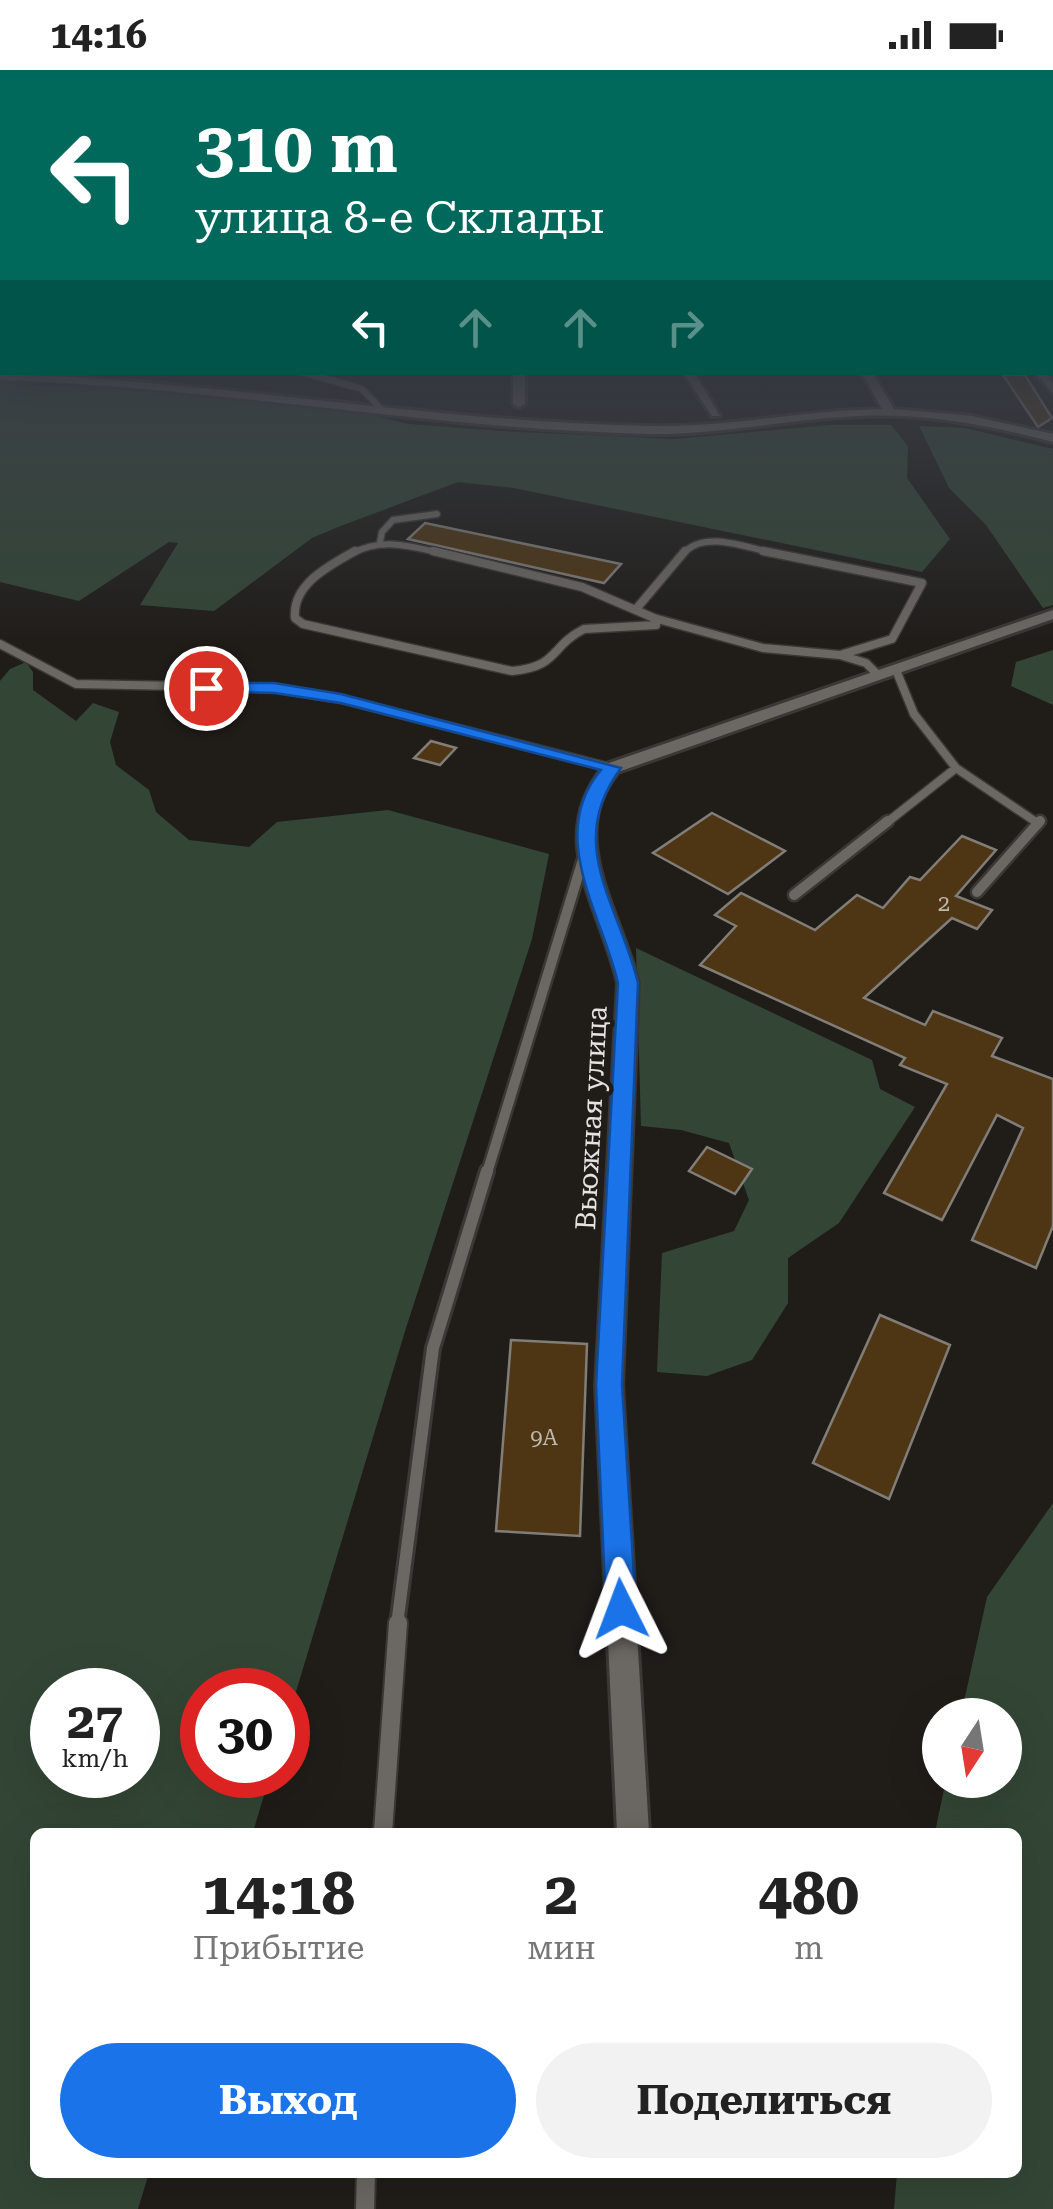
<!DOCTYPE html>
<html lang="ru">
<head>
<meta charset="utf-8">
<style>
	:root { --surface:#fff; --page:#f2f2f2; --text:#222; --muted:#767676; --accent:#1a73e8 }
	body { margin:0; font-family:"Roboto Serif",serif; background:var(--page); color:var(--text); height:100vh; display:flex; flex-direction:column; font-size:38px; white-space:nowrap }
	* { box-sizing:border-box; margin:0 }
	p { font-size:32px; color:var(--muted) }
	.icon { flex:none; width:55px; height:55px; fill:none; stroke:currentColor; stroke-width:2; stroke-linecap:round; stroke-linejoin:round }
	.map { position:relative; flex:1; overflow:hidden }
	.sheet { position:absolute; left:30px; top:1758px; width:992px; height:350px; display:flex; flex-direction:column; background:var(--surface); border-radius:15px; box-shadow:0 10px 40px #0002 }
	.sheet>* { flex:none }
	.banner { position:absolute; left:0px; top:0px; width:1055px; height:305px; box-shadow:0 10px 40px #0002; background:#00695c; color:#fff; overflow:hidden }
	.needle { width:65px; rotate:192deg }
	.tools { position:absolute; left:922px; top:1628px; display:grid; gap:20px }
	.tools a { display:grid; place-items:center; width:100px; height:100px; border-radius:50%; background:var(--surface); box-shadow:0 10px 40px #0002; font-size:50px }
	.speed { position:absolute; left:30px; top:1598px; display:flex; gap:20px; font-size:50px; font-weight:700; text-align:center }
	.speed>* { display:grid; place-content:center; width:130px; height:130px; border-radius:50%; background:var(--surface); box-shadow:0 10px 40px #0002; line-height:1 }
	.speed small { font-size:25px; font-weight:400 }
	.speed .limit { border:15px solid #d22; background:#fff; color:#111 }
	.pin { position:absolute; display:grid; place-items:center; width:85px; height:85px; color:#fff; margin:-42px; border:5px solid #fff; border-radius:50%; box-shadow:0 2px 10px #0007 }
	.me { position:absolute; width:110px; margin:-55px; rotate:357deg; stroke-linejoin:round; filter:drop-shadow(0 0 8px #0008) }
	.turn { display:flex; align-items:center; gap:35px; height:210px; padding:0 30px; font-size:45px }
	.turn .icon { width:130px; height:130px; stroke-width:2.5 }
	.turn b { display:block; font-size:70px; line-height:85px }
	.lanes { display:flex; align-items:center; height:95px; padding:0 30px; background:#0003; justify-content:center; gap:50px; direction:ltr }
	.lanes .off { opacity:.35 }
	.eta { display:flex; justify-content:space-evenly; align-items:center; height:170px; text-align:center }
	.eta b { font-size:60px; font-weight:700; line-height:70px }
	.cta { display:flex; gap:20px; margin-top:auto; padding:20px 30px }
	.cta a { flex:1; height:115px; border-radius:60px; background:var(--accent); color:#fff; font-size:40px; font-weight:700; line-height:115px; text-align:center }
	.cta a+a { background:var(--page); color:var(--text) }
	.status { display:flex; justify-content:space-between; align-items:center; height:70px; padding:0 50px; background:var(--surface); direction:ltr }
	.status svg { height:28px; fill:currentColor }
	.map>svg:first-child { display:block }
</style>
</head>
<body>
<div class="status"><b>14:16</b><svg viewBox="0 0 49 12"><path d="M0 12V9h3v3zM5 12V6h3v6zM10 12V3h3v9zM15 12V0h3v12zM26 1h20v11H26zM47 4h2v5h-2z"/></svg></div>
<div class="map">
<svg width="1053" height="2139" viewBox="0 0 1053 2139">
	<rect width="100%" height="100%" fill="#201d19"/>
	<!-- green -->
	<path fill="#334635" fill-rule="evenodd" d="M0,313L194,321L344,339L409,354L499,361L675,369L830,355H891L908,376L907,408L950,469L922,502L514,418L458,412L338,457L312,468L214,541L140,535L178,473L169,472L79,531L0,512Z
		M919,356L965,358L1053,379V535L1043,538L986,455L949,418Z
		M1053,580V635L1011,616L1016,592Z
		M26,592L33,602V620L76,651L93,633L119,642L110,672L116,695L149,720L156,742L189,770L249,777L277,752L388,740L549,784L532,869L406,1258L288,1648V1620H202V1705H270L253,1762H35V2102L149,2103L138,2139H0V611L10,599ZM52,1620H138V1705H52Z
		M636,878L872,990L880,1019L915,1037L839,1153L788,1188V1233L752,1290L707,1306L657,1302L662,1183L734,1161L749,1130L729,1073L681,1060L641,1056Z
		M1053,1433V2139H894L897,2103L1018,2102V1762H935L946,1710H1005V1645H961L987,1527Z"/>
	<!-- building -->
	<path fill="#4e3614" stroke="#817d78" stroke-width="2.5" d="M1003,305H1025L1052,348L1038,357Z
		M425,453L621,494L604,513L408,469Z
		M431,671L456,678L440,695L414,688Z
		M712,743L785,781L728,824L653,783Z
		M962,766L996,780L956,826L992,840L977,859L952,848L864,928L925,955L933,941L1002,968L992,986L1053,1009V1156L1036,1198L972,1170L1023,1058L997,1045L942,1150L884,1123L947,1014L900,995L905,988L700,895L736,856L715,845L741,823L815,860L857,825L883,838L910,807L920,810Z
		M707,1077L752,1099L735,1124L689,1101Z
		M880,1245L950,1275L889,1429L813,1393Z
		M511,1270L587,1274L580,1466L496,1461Z"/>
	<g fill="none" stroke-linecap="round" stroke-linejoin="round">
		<!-- service-far4 casing -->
		<g stroke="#3a3735" stroke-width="9">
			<path id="service-far4" d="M302,302L362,319L382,340
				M380,472L382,462L393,450L437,444
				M351,484C382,467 411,476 444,484
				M683,484C704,459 748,478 776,484"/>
		</g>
		<!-- service-far3 casing -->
		<g stroke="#3a3735" stroke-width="11">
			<path id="service-far3" d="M355,481C329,496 292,514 295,548L303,554L512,601C559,597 550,576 584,559L656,555L654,548
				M433,481L582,517L654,548
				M763,481L922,513L892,569L840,585L866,593L877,604
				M637,538L685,481
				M654,548L763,578L840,585
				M0,574L76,614L275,618L341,629L612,698
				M956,698L1039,754
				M885,754L956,698L914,644L896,600"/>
		</g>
		<!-- service-far2 casing -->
		<g stroke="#3a3735" stroke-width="15">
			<path id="service-far2" d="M977,822L1040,751
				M794,825L888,751
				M487,1103L585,783"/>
		</g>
		<!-- service-far1 casing -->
		<g stroke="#3a3735" stroke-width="18">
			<path id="service-far1" d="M397,1555L433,1278L487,1101"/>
		</g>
		<!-- service casing -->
		<g stroke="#3a3735" stroke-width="22">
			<path id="service" d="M383,1762L398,1553
				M365,2139L366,2102"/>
		</g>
		<!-- minor casing -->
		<g stroke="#3a3735" stroke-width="6">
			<path id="minor" d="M513,302H525V334L519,337L513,334Z
				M683,302H694L720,346H712Z
				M861,302H872L894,339L972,346L1053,364V372C989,355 925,343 859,346C788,349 719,365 648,364C431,359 217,317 0,310V304C217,310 431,352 648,356C727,358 804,340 882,339Z
				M1034,302H1045L1053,313V323Z
				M1053,540V549L618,702C564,766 622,844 638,913L622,1315L649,1762H617L596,1315L618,913C600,835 544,767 606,694Z"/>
		</g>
		<!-- service-far4 -->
		<use href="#service-far4" stroke="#6b6762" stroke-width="6"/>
		<!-- service-far3 -->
		<use href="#service-far3" stroke="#6b6762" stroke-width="8"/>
		<!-- service-far2 -->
		<use href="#service-far2" stroke="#6b6762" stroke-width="10"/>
		<!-- service-far1 -->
		<use href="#service-far1" stroke="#6b6762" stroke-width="12"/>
		<!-- service -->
		<use href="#service" stroke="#6b6762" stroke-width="18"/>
		<!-- minor -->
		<use href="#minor" fill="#6b6762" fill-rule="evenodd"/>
	</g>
	<!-- sky -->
	<linearGradient id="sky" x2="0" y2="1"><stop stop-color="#12100e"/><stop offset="0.48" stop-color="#3c4049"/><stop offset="1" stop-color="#3c4049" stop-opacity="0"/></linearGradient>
	<rect width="1053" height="573" fill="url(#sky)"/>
	<!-- route -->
	<path fill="#1a73e8" stroke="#114b97" stroke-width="2.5" d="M206,613H274L341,624L621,698C564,774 619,834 638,913L622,1315L636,1539L632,1549L621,1554L611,1549L606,1539L596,1315L618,913C602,844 546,765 601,700L341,633L274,623L201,621L198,618Z"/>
	<g text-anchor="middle" stroke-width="9" stroke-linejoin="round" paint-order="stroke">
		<!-- number labels -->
		<g font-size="22" fill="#bfb8ad">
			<text x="944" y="841">2</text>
			<text x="544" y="1375">9А</text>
		</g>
		<!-- street labels -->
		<g font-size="28" fill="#e5e3e0" stroke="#201d19">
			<text transform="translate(591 1048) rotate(-87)" y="10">Вьюжная улица</text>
		</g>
	</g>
</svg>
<div class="tools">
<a><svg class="needle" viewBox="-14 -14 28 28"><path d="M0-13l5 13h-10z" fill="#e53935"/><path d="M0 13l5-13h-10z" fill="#767676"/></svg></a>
</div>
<div class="speed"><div>27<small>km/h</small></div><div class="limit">30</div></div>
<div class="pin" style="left:206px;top:618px;background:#d93025"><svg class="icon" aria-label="arrive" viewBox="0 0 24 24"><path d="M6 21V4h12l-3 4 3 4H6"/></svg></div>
<svg class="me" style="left:621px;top:1539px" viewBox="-20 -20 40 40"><path d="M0-17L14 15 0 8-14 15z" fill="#1a73e8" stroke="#fff" stroke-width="4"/></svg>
<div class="banner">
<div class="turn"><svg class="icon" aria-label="left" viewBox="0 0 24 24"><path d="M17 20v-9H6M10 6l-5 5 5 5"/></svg><div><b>310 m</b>улица 8-е Склады</div></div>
<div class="lanes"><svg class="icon" aria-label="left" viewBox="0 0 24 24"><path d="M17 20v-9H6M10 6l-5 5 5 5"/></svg><svg class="icon off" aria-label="ahead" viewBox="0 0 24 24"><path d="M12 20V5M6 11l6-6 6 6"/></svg><svg class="icon off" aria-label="ahead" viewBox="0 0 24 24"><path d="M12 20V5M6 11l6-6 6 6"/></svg><svg class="icon off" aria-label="right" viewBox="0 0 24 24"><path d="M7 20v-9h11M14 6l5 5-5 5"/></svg></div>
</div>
<section class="sheet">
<div class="eta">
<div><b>14:18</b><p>Прибытие</p></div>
<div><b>2</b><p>мин</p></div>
<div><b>480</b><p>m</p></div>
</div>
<div class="cta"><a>Выход</a><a>Поделиться</a></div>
</section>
</div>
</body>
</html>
